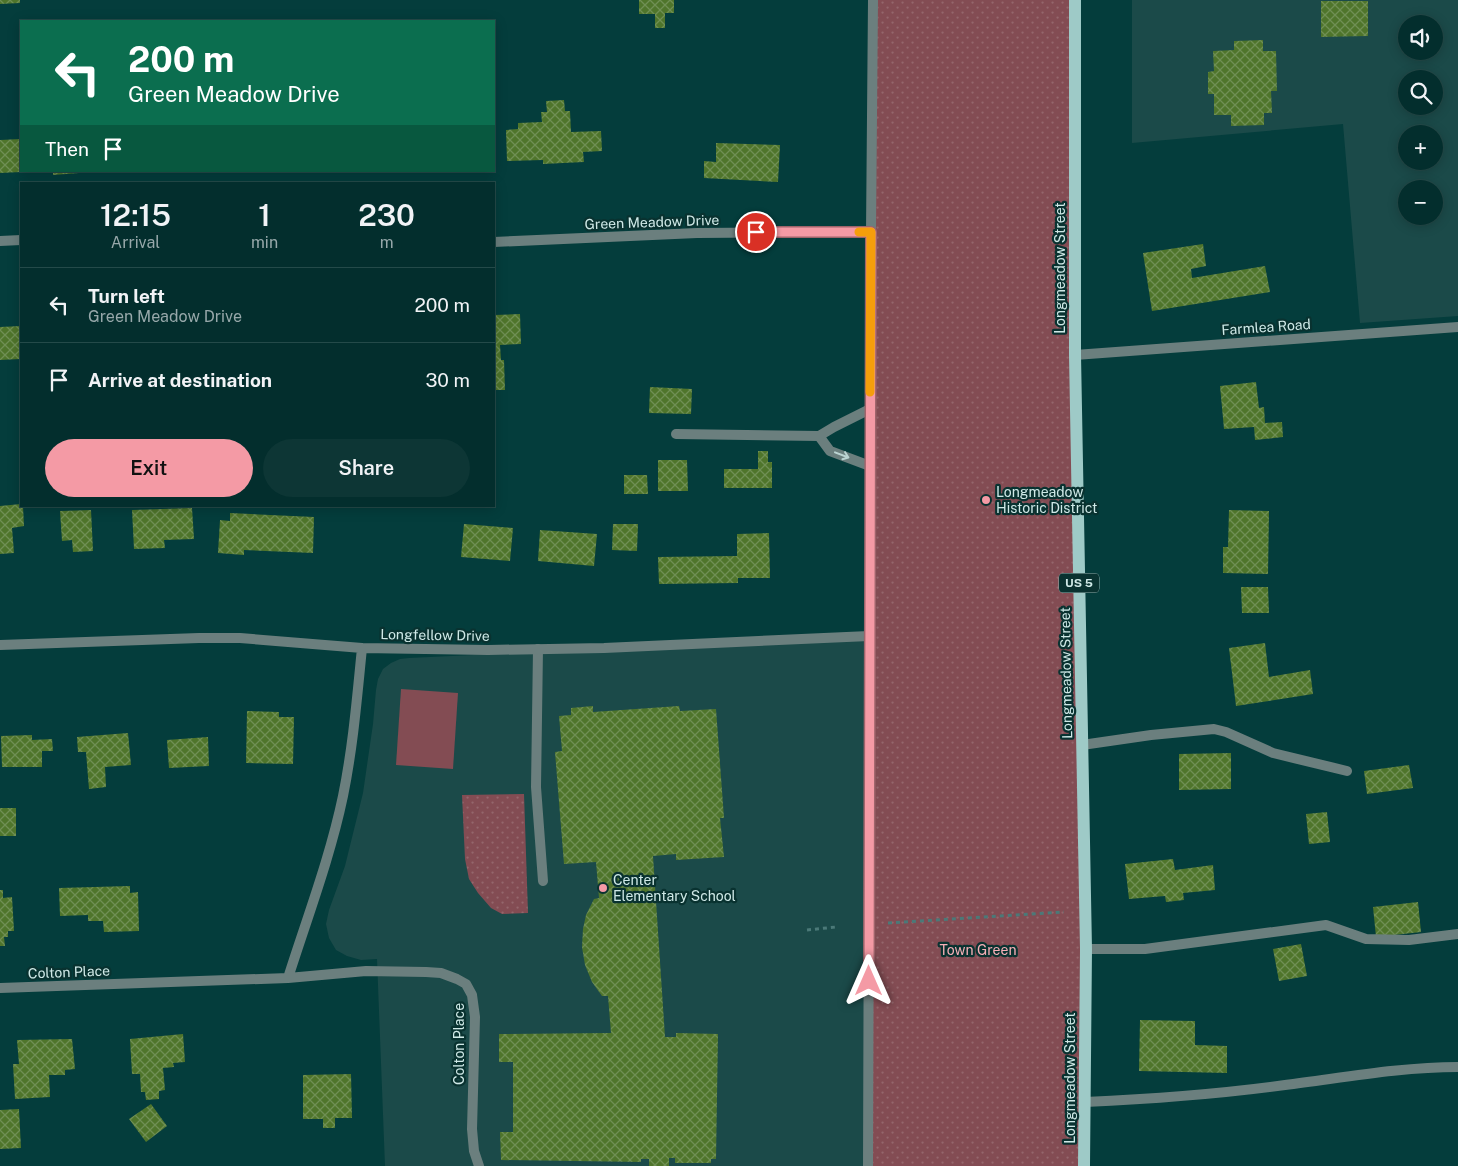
<!DOCTYPE html>
<html lang="en">
<head>
<meta charset="utf-8">
<style>
	:root { --surface:#032e2d; --page:#0d3635; --text:#f1f3f6; --muted:#97a8aa; --line:#244a49; --accent:#f49aa5 }
	body { margin:0; font-family:"Public Sans",sans-serif; background:var(--page); color:var(--text); height:100vh; display:flex; flex-direction:column; font-size:19px; white-space:nowrap }
	* { box-sizing:border-box; margin:0 }
	p { font-size:16px; color:var(--muted) }
	.icon { flex:none; width:28px; height:28px; fill:none; stroke:currentColor; stroke-width:2; stroke-linecap:round; stroke-linejoin:round }
	.map { position:relative; flex:1; overflow:hidden }
	.panel { position:absolute; left:20px; top:182px; width:475px; height:325px; display:flex; flex-direction:column; background:var(--surface); border-radius:0px; box-shadow:0 2px 12px #0003,0 0 0 1px var(--line) }
	.panel>* { flex:none }
	.hud { position:absolute; left:20px; top:20px; width:475px; height:152px; border-radius:0px; box-shadow:0 2px 12px #0003,0 0 0 1px var(--line); background:#0b6e4f; color:#fff; overflow:hidden }
	.controls { position:absolute; left:1398px; top:15px; display:grid; gap:10px }
	.controls a { display:grid; place-items:center; width:45px; height:45px; border-radius:50%; background:var(--surface); box-shadow:0 2px 12px #0003,0 0 0 1px var(--line); font-size:25px }
	.pin { position:absolute; display:grid; place-items:center; width:42px; height:42px; color:#fff; margin:-21px; border:2px solid #fff; border-radius:50%; box-shadow:0 1px 5px #0007 }
	.me { position:absolute; width:55px; margin:-28px; rotate:0deg; stroke-linejoin:round; filter:drop-shadow(0 0 4px #0008) }
	.turn { display:flex; align-items:center; gap:18px; height:105px; padding:0 25px; font-size:22px }
	.turn .icon { width:65px; height:65px; stroke-width:2.5 }
	.turn b { display:block; font-size:35px; line-height:42px }
	.then { display:flex; align-items:center; height:48px; padding:0 25px; background:#0003; gap:10px; font-size:19px }
	.eta { display:flex; justify-content:space-evenly; align-items:center; height:85px; text-align:center }
	.eta b { font-size:30px; font-weight:600; line-height:35px }
	.action { display:flex; gap:10px; margin-top:auto; padding:10px 25px }
	.action a { flex:1; height:58px; border-radius:30px; background:var(--accent); color:#111; font-size:20px; font-weight:600; line-height:58px; text-align:center }
	.action a+a { background:var(--page); color:var(--text) }
	ul { padding:0; list-style:none }
	li { display:flex; align-items:center; gap:15px; height:75px; padding:0 25px; border-top:1px solid var(--line) }
	li div { flex:1 }
	li b { display:block; font-size:19px }
	li em { font-style:normal }
	.map>svg:first-child { display:block }
</style>
</head>
<body>
<div class="map">
<svg width="1458" height="1166" viewBox="0 0 1458 1166">
	<defs>
		<pattern id="park-dots" width="8" height="8" patternUnits="userSpaceOnUse" patternTransform="scale(1.25)"><rect width="8" height="8" fill="#834c53"/><path d="M2 2h.1M6 6h.1" fill="none" stroke="#94666c" stroke-width="1.8" stroke-linecap="round"/></pattern>
		<pattern id="building-cross-hatch" width="8" height="8" patternUnits="userSpaceOnUse" patternTransform="scale(1.25)"><rect width="8" height="8" fill="#4f752b"/><path d="M0 0l8 8M0 8l8-8" fill="none" stroke="#6f8f54"/></pattern>
	</defs>
	<rect width="100%" height="100%" fill="#043d3c"/>
	<!-- built -->
	<path fill="#1b4a49" fill-rule="evenodd" d="M1132,0H1458V316L1360,323L1343,124L1132,143ZM1406,24H1434V51H1406ZM1406,79H1434V106H1406ZM1406,134H1434V161H1406ZM1406,189H1434V216H1406Z
		M869,636L868,1166H385L377,959L361,960L347,956L336,950L329,938L326,924L329,910L345,866L363,793L373,724L376,690L378,679L383,669L391,663L400,659L409,658Z"/>
	<!-- grass -->
	<path fill="#834c53" d="M401,689L458,693L453,769L396,765Z"/>
	<!-- park -->
	<path fill="url(#park-dots)" d="M873,0H1075L1084,1166H868Z
		M524,794L528,913L502,914L491,908L478,893L469,879L465,859L462,795Z"/>
	<!-- building -->
	<path fill="url(#building-cross-hatch)" d="M0,0H20V3L0,4Z
		M639,0H674V13H665V28H655V14H639Z
		M1321,1H1368V36L1321,37Z
		M1263,40V51H1276L1277,91H1271L1272,113H1264V125L1231,126V115H1214V94H1208V72L1214,71L1213,51L1234,50V41Z
		M564,100L565,111H570L571,132L601,131L602,151L583,152L584,162L543,164V160L507,161L506,130L518,129V123L542,122L541,112H547L546,101Z
		M21,139V172L0,173V140Z
		M716,143L780,145L778,182L704,178V161L716,162Z
		M53,171H79V173L53,175Z
		M1203,244L1206,266L1191,269L1192,278L1265,266L1270,292L1152,311L1143,253Z
		M520,314L521,344L500,345L501,360H504L505,390H494V315Z
		M21,326V359L0,360V327Z
		M1256,382L1259,408L1264,407L1265,423L1282,422L1283,437L1255,440L1254,427L1224,429L1220,386Z
		M650,387L692,389L691,414L649,413Z
		M758,451H768V462H772V488H724V469H758Z
		M658,460H687L688,491H658Z
		M624,475H647L648,494H624Z
		M21,504V506H23L24,526L12,528L14,553L0,554V506Z
		M192,508L194,539L164,540L165,548L134,549L132,510Z
		M91,510L93,551L73,552L72,540L62,541L60,511Z
		M1229,510L1269,511L1268,574L1223,573V547H1228Z
		M230,513L314,517L313,553L244,550V555L218,553L220,520L230,521Z
		M464,524L513,528L510,561L461,557Z
		M613,524H638L637,551L612,550Z
		M540,530L597,534L594,566L538,561Z
		M769,533L770,578H738V583L659,584L658,557L737,556V534Z
		M1241,587H1268L1269,613H1242Z
		M1265,643L1269,677L1310,670L1313,694L1236,706L1229,648Z
		M593,706V712L679,706L680,711L716,709L724,818H720L724,857L676,860V854L653,856L665,1037H676V1033L718,1034L716,1159H711V1163H675V1158H669V1166H649V1159H641V1162L501,1160L500,1132H513V1062H499V1034L611,1033L608,996H602L592,982L585,965L582,947L583,929L586,915L594,899L599,898L596,862L564,864L555,752L562,751L559,716L571,715V708Z
		M247,711L279,712V717H294L293,764L246,763Z
		M128,733L131,765L105,767L106,787L89,789L86,752H78L77,737Z
		M32,735V740L52,739L53,751H42V767H2L1,736Z
		M208,737L209,766L169,768L167,740Z
		M1231,753V789L1179,790V754Z
		M1409,765L1413,788L1367,794L1364,771Z
		M0,808H16V836H0Z
		M1327,812L1330,842L1309,844L1306,814Z
		M1173,859L1175,870L1213,865L1215,890L1183,893L1184,900L1166,902L1165,896L1129,899L1125,864Z
		M130,886V893L138,892L139,931L104,932L103,921H88V915L60,916L59,888Z
		M0,890H3V898L12,897L14,931H8V937H4L5,946H0Z
		M1418,902L1421,932L1376,937L1373,907Z
		M1301,944L1307,976L1279,981L1273,949Z
		M1140,1020L1195,1021V1045L1227,1046V1073L1139,1071Z
		M183,1034L185,1062L173,1063L174,1067L163,1068L165,1090L159,1091V1099L146,1100L145,1092H141L140,1074H132L130,1039Z
		M72,1039L75,1069L65,1070V1075H49L50,1097L15,1099L13,1064H19L17,1040Z
		M351,1074L352,1118H335V1128H323V1119H303V1075Z
		M151,1104L167,1126L146,1142L129,1119Z
		M19,1109L21,1148L0,1149V1110Z"/>
	<g fill="none" stroke-linecap="round" stroke-linejoin="round">
		<!-- path -->
		<path stroke="#4b7978" stroke-width="3" stroke-dasharray="4 4" stroke-linecap="butt" d="M888,923L1064,912
			M807,930L836,927"/>
		<!-- lane -->
		<path stroke="#6b7f7e" stroke-width="10" d="M676,434L819,436L834,427L870,409
			M819,436L830,451L870,466
			M538,649L536,787L543,881
			M1082,745L1151,735L1214,729L1226,732L1273,753L1347,771
			M1086,949H1145L1326,925L1366,939L1409,940L1458,934
			M1085,1102C1152,1099 1219,1094 1285,1085C1342,1078 1400,1067 1458,1067"/>
		<!-- street -->
		<path stroke="#6b7f7e" stroke-width="10" d="M0,241L21,240
			M494,242L697,233L871,232
			M1075,355L1458,327
			M0,645L199,638H240L362,648L488,650L604,648L869,636
			M288,978C307,918 330,858 343,796C353,747 357,698 362,648
			M0,988L288,978L366,971L426,972L441,973L457,979L466,984L472,995L475,1017L472,1129L474,1151L479,1166
			M868,1166L871,232L873,0"/>
		<!-- primary -->
		<path stroke="#9ecac7" stroke-width="12" d="M1075,0V355L1086,949L1084,1166"/>
	</g>
	<!-- one-way arrows -->
	<defs><path id="oneway-shaft" d="M-6 0H5M1.5-3L5.5 0L1.5 3" fill="none" stroke-width="1.6" stroke-linecap="round" stroke-linejoin="round" transform="scale(1.25)"/></defs>
	<use stroke="#bbd4d2" href="#oneway-shaft" transform="translate(842 455) rotate(21)"/>
	<g fill="none" stroke-linecap="round" stroke-linejoin="round">
		<!-- route casing -->
		<g stroke="#9f646b" stroke-width="12">
			<path id="route" d="M756,232H871L869,981"/>
		</g>
		<!-- route -->
		<use href="#route" stroke="#f49aa5" stroke-width="9"/>
		<!-- slow -->
		<path stroke="#f59e0b" stroke-width="9" d="M859,232H871L870,392"/>
	</g>
	<!-- markers -->
	<g fill="#f49aa5" stroke="#093230" stroke-width="2">
		<circle cx="986" cy="500" r="5"/>
		<circle cx="603" cy="888" r="5"/>
	</g>
	<g text-anchor="middle" stroke-width="4.5" stroke-linejoin="round" paint-order="stroke">
		<!-- shield labels -->
		<rect fill="#093230" stroke="#94b2b0" stroke-width="1" x="1059" y="573.5" width="40" height="19" rx="4"/>
		<g font-size="12" font-weight="bold" fill="#cfe9e7">
			<text x="1079" y="587">US 5</text>
		</g>
		<!-- street labels -->
		<g font-size="14" fill="#cfe9e7" stroke="#093230">
			<text transform="translate(652 222) rotate(-2)" y="5">Green Meadow Drive</text>
			<text transform="translate(1060 268) rotate(-90)" y="5">Longmeadow Street</text>
			<text transform="translate(1266 327) rotate(-4)" y="5">Farmlea Road</text>
			<text transform="translate(435 635) rotate(1)" y="5">Longfellow Drive</text>
			<text transform="translate(1066 673) rotate(-91)" y="5">Longmeadow Street</text>
			<text transform="translate(69 972) rotate(-2)" y="5">Colton Place</text>
			<text transform="translate(459 1044) rotate(-90)" y="5">Colton Place</text>
			<text transform="translate(1070 1078) rotate(-90)" y="5">Longmeadow Street</text>
		</g>
		<!-- poi labels -->
		<g font-size="14" fill="#cfe9e7" stroke="#093230" text-anchor="start">
			<text x="996" y="497">Longmeadow<tspan x="996" dy="16">Historic District</tspan></text>
			<text x="613" y="885">Center<tspan x="613" dy="16">Elementary School</tspan></text>
		</g>
		<!-- park labels -->
		<g font-size="14" fill="#f7b0b7" stroke="#093230">
			<text x="978" y="955">Town Green</text>
		</g>
	</g>
</svg>
<div class="controls">
<a><svg class="icon" aria-label="sound" viewBox="0 0 24 24"><path d="M4 9h4l5-4v14l-5-4H4zM17 9q2 3 0 6"/></svg></a>
<a><svg class="icon" aria-label="search" viewBox="0 0 24 24"><circle cx="10" cy="10" r="6"/><path d="M15 15l6 6"/></svg></a>
<a>+</a>
<a>−</a>
</div>
<div class="pin" style="left:756px;top:232px;background:#d93025"><svg class="icon" aria-label="arrive" viewBox="0 0 24 24"><path d="M6 21V4h12l-3 4 3 4H6"/></svg></div>
<svg class="me" style="left:869px;top:981px" viewBox="-20 -20 40 40"><path d="M0-17L14 15 0 8-14 15z" fill="#f49aa5" stroke="#fff" stroke-width="4"/></svg>
<div class="hud">
<div class="turn"><svg class="icon" aria-label="left" viewBox="0 0 24 24"><path d="M17 20v-9H6M10 6l-5 5 5 5"/></svg><div><b>200 m</b>Green Meadow Drive</div></div>
<div class="then">Then<svg class="icon" aria-label="arrive" viewBox="0 0 24 24"><path d="M6 21V4h12l-3 4 3 4H6"/></svg></div>
</div>
<section class="panel">
<div class="eta">
<div><b>12:15</b><p>Arrival</p></div>
<div><b>1</b><p>min</p></div>
<div><b>230</b><p>m</p></div>
</div>
<ul>
<li><svg class="icon" aria-label="left" viewBox="0 0 24 24"><path d="M17 20v-9H6M10 6l-5 5 5 5"/></svg><div><b>Turn left</b><p>Green Meadow Drive</p></div><em>200 m</em></li>
<li><svg class="icon" aria-label="arrive" viewBox="0 0 24 24"><path d="M6 21V4h12l-3 4 3 4H6"/></svg><div><b>Arrive at destination</b></div><em>30 m</em></li>
</ul>
<div class="action"><a>Exit</a><a>Share</a></div>
</section>
</div>
</body>
</html>
